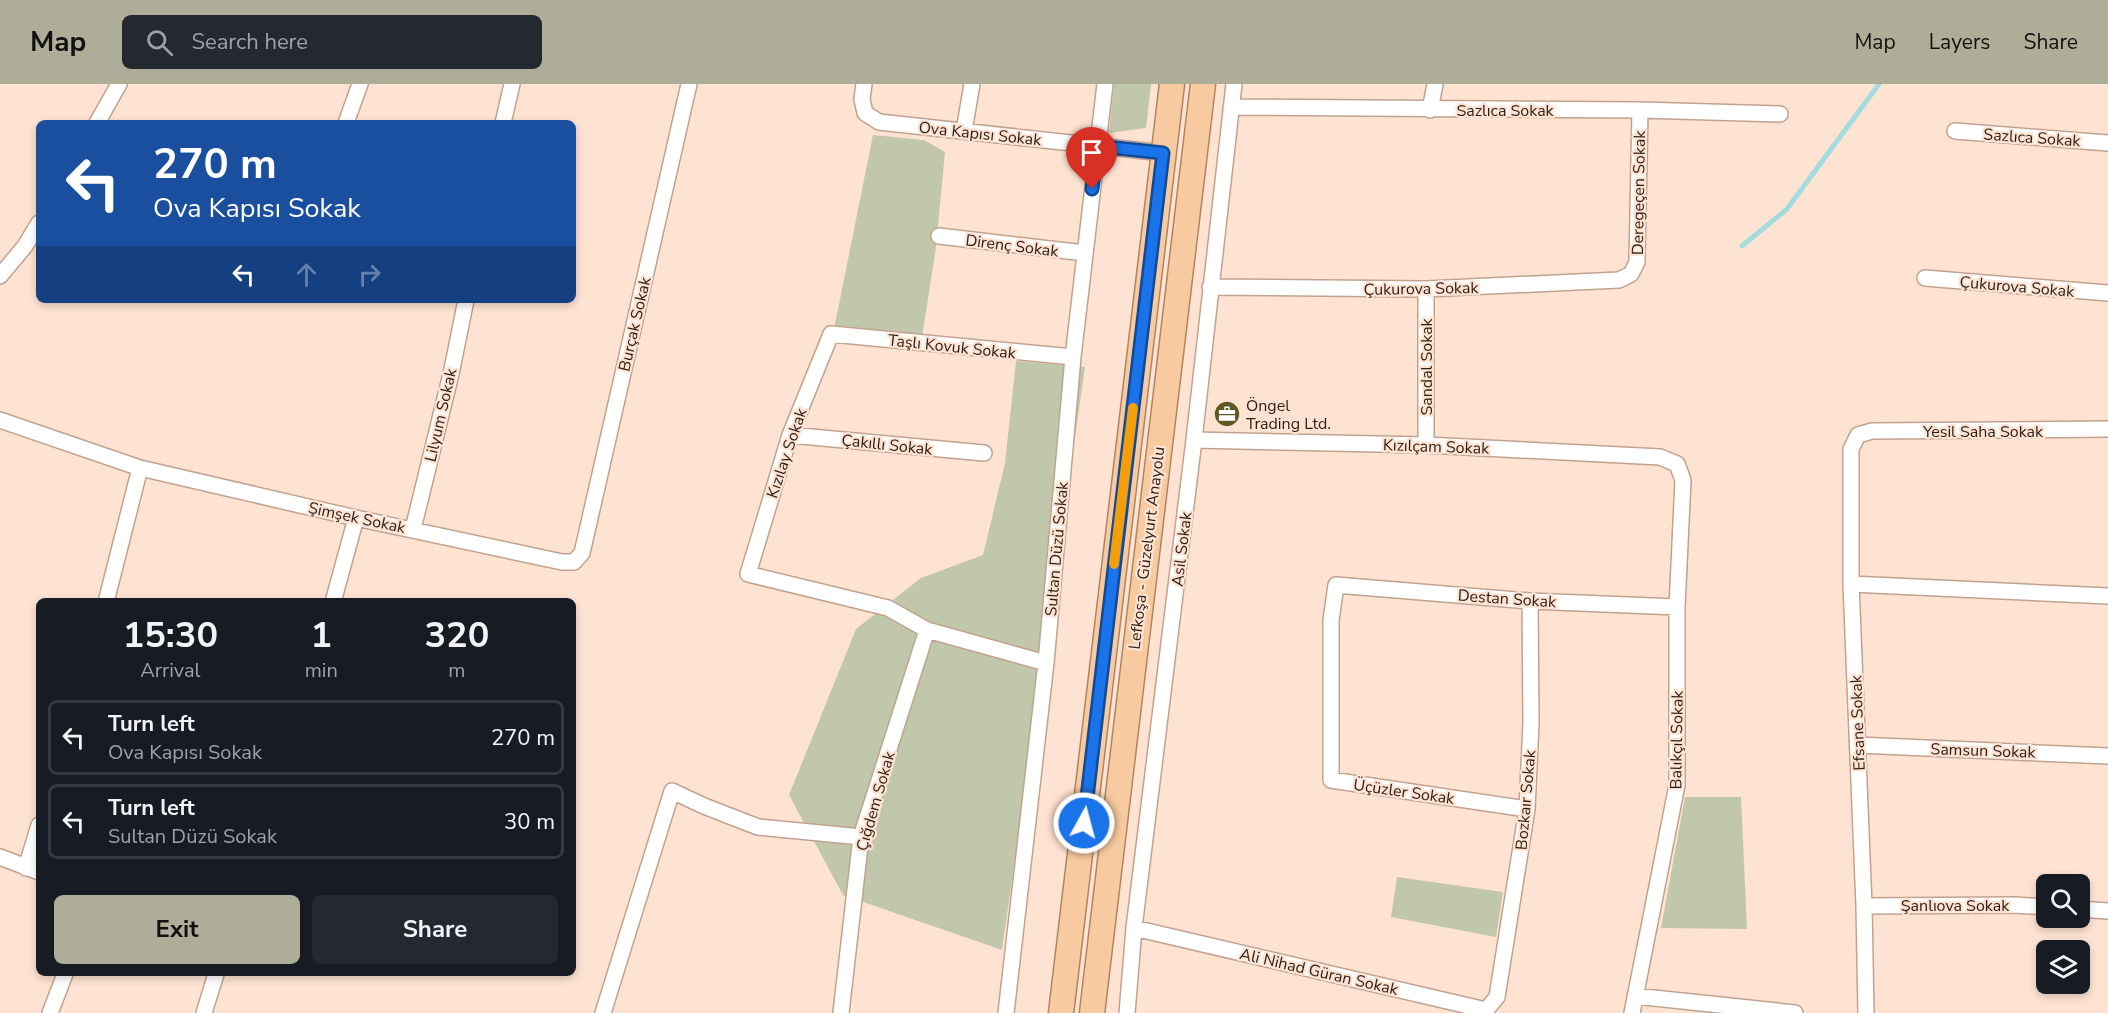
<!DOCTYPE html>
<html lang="en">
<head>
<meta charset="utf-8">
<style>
	:root { --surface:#171b24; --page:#242831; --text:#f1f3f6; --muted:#9ea1a6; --line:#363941; --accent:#aeae98 }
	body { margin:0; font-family:"Nunito Sans",sans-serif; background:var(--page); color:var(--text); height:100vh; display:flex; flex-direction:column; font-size:22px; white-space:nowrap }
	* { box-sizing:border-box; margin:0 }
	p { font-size:20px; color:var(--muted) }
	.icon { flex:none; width:33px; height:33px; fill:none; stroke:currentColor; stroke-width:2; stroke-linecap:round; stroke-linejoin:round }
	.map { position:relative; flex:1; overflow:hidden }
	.details { position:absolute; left:36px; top:514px; width:540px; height:378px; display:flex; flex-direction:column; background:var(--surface); border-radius:9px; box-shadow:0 3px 9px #0003 }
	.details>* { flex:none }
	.banner { position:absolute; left:36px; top:36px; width:540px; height:183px; border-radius:9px; box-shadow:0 3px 9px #0003; background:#1a4fa0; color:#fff; overflow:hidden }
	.fabs { position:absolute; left:2036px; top:790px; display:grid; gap:12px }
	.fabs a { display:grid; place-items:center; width:54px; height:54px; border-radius:9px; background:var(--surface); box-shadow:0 3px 9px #0003; font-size:30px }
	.pin { position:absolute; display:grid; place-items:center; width:51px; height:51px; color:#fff; margin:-62px -26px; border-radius:50% 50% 50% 0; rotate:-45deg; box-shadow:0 0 6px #0007 }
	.pin .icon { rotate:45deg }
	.me { position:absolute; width:66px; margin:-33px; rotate:7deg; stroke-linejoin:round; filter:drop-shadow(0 0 4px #0008) }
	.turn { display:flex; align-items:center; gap:21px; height:126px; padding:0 18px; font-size:27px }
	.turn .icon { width:78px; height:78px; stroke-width:2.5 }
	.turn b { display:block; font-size:42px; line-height:51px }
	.lanes { display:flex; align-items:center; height:57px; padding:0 18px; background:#0003; justify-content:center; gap:30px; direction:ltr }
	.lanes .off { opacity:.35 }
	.eta { display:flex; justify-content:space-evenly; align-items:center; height:102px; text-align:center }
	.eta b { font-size:36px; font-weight:700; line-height:42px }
	.cta { display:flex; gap:12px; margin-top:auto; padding:12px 18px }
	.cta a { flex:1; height:69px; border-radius:9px; background:var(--accent); color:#111; font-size:24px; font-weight:700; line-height:69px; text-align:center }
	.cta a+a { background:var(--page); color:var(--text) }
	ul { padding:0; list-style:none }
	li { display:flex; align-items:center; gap:18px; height:75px; margin:0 12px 9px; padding:0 6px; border:3px solid var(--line); border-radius:9px }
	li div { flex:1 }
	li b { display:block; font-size:22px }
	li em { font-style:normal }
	header { display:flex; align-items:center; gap:36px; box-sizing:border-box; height:84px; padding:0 30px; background:var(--accent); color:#111 }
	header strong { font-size:28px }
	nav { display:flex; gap:33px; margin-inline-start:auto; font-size:21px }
	.search { width:420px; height:54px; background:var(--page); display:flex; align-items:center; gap:15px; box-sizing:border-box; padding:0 21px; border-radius:9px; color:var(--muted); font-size:22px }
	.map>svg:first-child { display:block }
</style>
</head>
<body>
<header>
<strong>Map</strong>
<div class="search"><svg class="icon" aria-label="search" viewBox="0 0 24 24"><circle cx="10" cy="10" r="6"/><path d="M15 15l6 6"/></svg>Search here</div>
<nav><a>Map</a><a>Layers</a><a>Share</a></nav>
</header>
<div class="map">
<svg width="2108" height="929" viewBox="0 0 2108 929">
	<rect width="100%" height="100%" fill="#ffe3d2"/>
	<!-- green -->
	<path fill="#c0c7ab" d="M1114,0H1151L1146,44L1109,49Z
		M873,51L924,56L945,68L936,163L921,260L833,250Z
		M1016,277L1085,283L1002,866L843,811L789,711L856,545L921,494L983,471L1005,379Z
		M1685,713H1741L1747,845L1661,844Z
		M1397,793L1503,808L1496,853L1391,833Z"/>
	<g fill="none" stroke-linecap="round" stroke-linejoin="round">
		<!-- stream -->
		<path stroke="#a3dcde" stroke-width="5" d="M1742,162L1787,125L1879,0"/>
		<!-- minor casing -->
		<g stroke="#c2a28e" stroke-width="18">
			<path id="minor" d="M864,0L862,15L865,29L879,38L1163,69
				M1231,23L1640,26L1780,30
				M1430,26L1435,0
				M97,39L119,0
				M346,39L360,0
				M503,39L512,0
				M964,47L972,0
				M1955,47L2108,59
				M939,152L1085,169
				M0,192L25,162L39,139
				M1925,194L2108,209
				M1210,203L1426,205L1619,196L1631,190L1637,178L1640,26
				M1426,205V361
				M0,336L140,384L356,434L562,478H574L582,469L689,0
				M790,351L984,369
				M1194,356L1426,361L1660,373L1677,380L1683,396L1677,523V701L1632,929
				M413,445L451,290L466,216
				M1851,500L2108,512
				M106,518L140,384
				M333,518L356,434
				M1046,579L927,546L888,524L748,490L790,351L831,250L1073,273
				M1858,661L2108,672
				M1527,725L1331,696V536L1336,501L1530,517L1677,523
				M0,773L39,788
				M26,784L39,741
				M1864,822L2015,821L2046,823
				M2079,825L2108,827
				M1134,844L1486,926L1497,913L1527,725L1531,639L1530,517
				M1635,912L1795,929
				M50,929L65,890
				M204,929L216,890
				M603,929L672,707L704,722L758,743L861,753
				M841,929L861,753L927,546
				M1006,929L1046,579L1073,273L1105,0
				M1127,929L1134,844L1194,356L1234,0
				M1866,929L1864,822L1851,500V365L1858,351L1872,347L2108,345"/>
		</g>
		<!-- trunk casing -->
		<g stroke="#af8561" stroke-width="27">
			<path id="trunk" d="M1061,929L1172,0
				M1092,929L1203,0"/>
		</g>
		<!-- minor -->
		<use href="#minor" stroke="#fff" stroke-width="15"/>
		<!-- trunk -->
		<use href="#trunk" stroke="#f8caa0" stroke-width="24"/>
	</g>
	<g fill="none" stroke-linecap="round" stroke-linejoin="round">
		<!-- route casing -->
		<g stroke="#114b97" stroke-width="15">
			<path id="route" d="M1084,739L1163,69L1098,62L1092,105"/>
		</g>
		<!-- route -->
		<use href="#route" stroke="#1a73e8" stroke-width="10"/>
		<!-- slow -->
		<path stroke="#f59e0b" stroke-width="10" d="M1114,480L1133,324"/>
	</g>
	<!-- icons -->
	<defs>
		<g id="office-disc" transform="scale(1.35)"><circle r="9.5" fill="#5c5925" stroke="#ffe3d2"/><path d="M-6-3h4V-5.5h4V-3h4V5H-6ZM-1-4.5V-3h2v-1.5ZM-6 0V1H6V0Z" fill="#fff"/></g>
	</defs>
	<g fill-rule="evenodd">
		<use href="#office-disc" x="1227" y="330"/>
	</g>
	<g text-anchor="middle" stroke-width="4.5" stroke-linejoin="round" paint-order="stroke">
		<!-- street labels -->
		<g font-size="16" fill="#2a1e16" stroke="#ffe3d2">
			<text x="1505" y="32">Sazlıca Sokak</text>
			<text transform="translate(980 49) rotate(6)" y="6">Ova Kapısı Sokak</text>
			<text transform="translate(2032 53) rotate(4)" y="6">Sazlıca Sokak</text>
			<text transform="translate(1638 109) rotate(-89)" y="6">Deregeçen Sokak</text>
			<text transform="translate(1012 161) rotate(7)" y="6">Direnç Sokak</text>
			<text transform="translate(2017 202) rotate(5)" y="6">Çukurova Sokak</text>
			<text transform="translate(1421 204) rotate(-1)" y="6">Çukurova Sokak</text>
			<text transform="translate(634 240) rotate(-77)" y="6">Burçak Sokak</text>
			<text transform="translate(952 262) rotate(6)" y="6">Taşlı Kovuk Sokak</text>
			<text transform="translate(1426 283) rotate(-90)" y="6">Sandal Sokak</text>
			<text transform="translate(440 331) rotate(-77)" y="6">Lilyum Sokak</text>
			<text x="1983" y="353">Yesil Saha Sokak</text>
			<text transform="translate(887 360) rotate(6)" y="6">Çakıllı Sokak</text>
			<text transform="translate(1436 362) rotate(2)" y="6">Kızılçam Sokak</text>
			<text transform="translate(786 369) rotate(-71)" y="6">Kızılay Sokak</text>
			<text transform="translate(357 433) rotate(12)" y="6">Şimşek Sokak</text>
			<text transform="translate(1146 464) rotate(-83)" y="6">Lefkoşa - Güzelyurt Anayolu</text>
			<text transform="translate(1056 465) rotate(-85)" y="6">Sultan Düzü Sokak</text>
			<text transform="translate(1181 465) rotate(-83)" y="6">Asil Sokak</text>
			<text transform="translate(1507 514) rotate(4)" y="6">Destan Sokak</text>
			<text transform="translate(1857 639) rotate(-92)" y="6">Efsane Sokak</text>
			<text transform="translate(1676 656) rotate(-89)" y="6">Balıkçıl Sokak</text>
			<text transform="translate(1983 666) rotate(2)" y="6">Samsun Sokak</text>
			<text transform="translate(1404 707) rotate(8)" y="6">Üçüzler Sokak</text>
			<text transform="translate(1525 716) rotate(-85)" y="6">Bozkaır Sokak</text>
			<text transform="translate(875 717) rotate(-74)" y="6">Çığdem Sokak</text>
			<text x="1955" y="827">Şanlıova Sokak</text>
			<text transform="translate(1319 887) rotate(13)" y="6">Ali Nihad Güran Sokak</text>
		</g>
		<!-- poi labels -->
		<g font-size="16" fill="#2a1e16" stroke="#ffe3d2" text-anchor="start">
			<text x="1246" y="327">Öngel<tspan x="1246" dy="18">Trading Ltd.</tspan></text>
		</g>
	</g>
</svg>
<div class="fabs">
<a><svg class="icon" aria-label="search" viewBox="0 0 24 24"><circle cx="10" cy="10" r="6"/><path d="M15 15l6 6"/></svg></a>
<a><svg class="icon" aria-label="layers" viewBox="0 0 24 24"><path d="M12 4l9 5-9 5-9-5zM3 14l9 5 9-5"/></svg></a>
</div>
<div class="pin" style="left:1092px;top:105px;background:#d93025"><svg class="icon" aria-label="arrive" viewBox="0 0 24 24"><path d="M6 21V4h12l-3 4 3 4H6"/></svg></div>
<svg class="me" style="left:1084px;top:739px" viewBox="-20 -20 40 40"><circle r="17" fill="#1a73e8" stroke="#fff" stroke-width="3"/><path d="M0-11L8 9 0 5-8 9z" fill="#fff"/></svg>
<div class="banner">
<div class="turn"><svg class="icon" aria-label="left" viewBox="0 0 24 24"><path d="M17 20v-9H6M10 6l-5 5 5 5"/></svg><div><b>270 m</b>Ova Kapısı Sokak</div></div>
<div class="lanes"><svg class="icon" aria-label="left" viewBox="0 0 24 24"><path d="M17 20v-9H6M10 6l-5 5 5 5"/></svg><svg class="icon off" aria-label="ahead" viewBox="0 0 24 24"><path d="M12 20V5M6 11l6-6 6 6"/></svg><svg class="icon off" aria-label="right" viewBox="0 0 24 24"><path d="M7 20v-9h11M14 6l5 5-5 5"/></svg></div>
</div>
<section class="details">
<div class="eta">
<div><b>15:30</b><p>Arrival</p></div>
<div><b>1</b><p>min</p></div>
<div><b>320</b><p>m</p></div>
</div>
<ul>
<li><svg class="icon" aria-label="left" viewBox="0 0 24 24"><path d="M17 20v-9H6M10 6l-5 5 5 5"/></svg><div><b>Turn left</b><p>Ova Kapısı Sokak</p></div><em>270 m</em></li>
<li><svg class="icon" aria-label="left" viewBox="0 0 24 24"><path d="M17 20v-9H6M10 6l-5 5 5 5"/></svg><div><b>Turn left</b><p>Sultan Düzü Sokak</p></div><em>30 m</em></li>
</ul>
<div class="cta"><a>Exit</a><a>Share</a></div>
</section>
</div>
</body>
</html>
